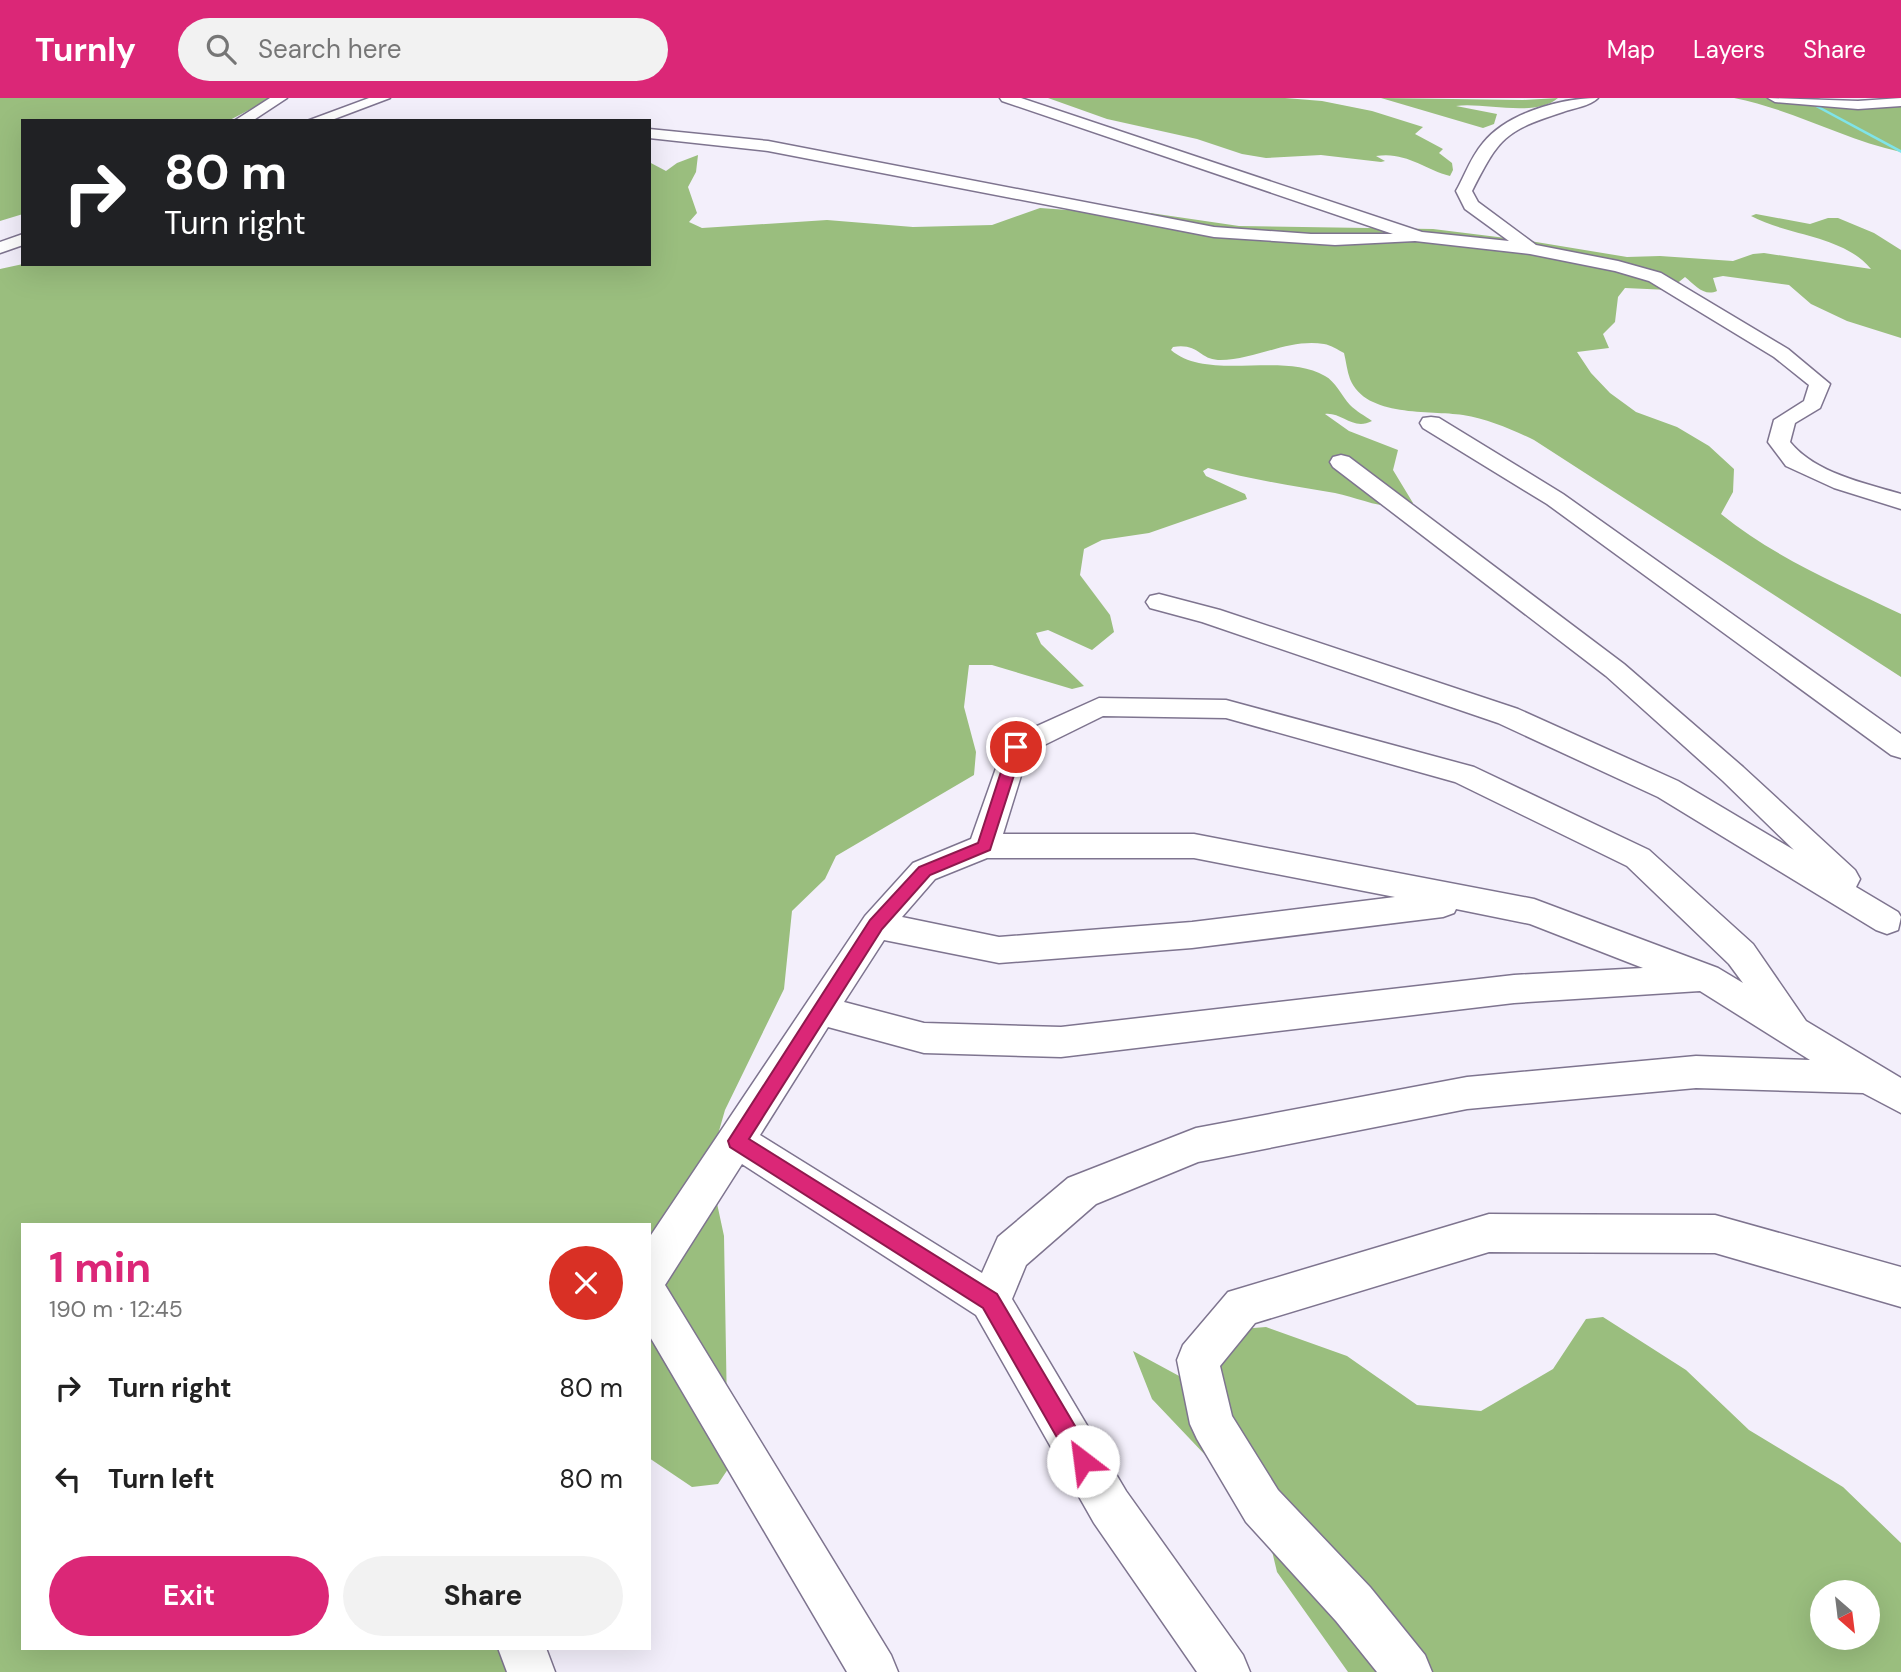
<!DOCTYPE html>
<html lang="en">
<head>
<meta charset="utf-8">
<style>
	:root { --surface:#fff; --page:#f2f2f2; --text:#222; --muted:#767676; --accent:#db2777 }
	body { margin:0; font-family:"DM Sans",sans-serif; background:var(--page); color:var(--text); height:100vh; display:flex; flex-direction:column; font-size:26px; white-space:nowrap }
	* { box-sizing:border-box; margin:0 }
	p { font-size:23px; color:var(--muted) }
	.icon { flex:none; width:38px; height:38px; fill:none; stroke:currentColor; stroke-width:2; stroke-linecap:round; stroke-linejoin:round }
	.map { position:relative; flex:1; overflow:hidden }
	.details { position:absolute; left:21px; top:1125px; width:630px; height:427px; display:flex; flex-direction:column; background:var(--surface); border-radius:0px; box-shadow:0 7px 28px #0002 }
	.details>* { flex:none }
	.top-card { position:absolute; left:21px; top:21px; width:630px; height:147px; border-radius:0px; box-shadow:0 7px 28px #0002; background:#202124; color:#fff; overflow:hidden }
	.needle { width:46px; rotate:152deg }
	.controls { position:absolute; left:1810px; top:1482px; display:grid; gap:14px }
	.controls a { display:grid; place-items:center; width:70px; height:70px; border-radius:50%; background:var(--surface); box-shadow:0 7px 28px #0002; font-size:35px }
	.pin { position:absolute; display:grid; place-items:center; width:60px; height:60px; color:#fff; margin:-30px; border:4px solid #fff; border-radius:50%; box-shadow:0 2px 7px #0007 }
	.me { position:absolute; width:77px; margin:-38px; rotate:330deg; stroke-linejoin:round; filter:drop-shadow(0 0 5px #0008) }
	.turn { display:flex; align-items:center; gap:24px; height:147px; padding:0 28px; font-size:32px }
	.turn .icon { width:91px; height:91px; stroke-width:2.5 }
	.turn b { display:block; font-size:49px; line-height:60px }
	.round { display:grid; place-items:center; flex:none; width:74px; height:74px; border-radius:37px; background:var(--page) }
	.headline { display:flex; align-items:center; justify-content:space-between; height:119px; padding:0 28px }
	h1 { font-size:42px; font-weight:700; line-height:52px; color:var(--accent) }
	.cta { display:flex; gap:14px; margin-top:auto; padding:14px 28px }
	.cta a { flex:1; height:80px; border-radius:42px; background:var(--accent); color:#fff; font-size:28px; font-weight:700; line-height:80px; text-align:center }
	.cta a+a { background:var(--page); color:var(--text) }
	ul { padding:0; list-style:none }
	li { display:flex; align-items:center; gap:21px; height:91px; padding:0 28px }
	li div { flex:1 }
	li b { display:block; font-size:26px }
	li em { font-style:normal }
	header { display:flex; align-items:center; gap:42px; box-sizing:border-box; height:98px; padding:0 35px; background:var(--accent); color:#fff }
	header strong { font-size:33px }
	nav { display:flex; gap:38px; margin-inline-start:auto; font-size:24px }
	.search { width:490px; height:63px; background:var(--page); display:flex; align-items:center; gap:18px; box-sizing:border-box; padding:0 24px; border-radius:38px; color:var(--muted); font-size:26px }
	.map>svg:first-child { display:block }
</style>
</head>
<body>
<header>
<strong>Turnly</strong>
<div class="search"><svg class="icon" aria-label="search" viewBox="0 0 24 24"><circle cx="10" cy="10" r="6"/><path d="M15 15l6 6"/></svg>Search here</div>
<nav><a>Map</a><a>Layers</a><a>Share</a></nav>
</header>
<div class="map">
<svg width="1901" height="1574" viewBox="0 0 1901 1574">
	<rect width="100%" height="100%" fill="#f3effb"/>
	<!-- forest -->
	<path fill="#9abe7e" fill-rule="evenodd" d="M0,0H272L228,23H23V116L0,123Z
		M1048,0H1285L1322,3L1372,13L1423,29L1415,36L1443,51L1439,55L1452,65L1453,72L1450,78C1424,71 1405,53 1376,58L1385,63L1381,64L1321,57L1266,60L1242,56L1197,41L1107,21Z
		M1381,0L1523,2L1558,0C1535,20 1484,4 1456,8L1497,16L1494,26L1483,30Z
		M1734,0H1818L1827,3L1901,0V54C1843,41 1791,11 1734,0Z
		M698,57L696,74L688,89L697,115L689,124L702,130L827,122L913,129L992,127L1040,110L1082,113L1089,106L1239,128L1433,131L1530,143L1627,159L1660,158L1733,163L1753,156L1764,155L1871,171C1843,137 1788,138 1751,118L1756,116L1810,126L1828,120H1838L1874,135L1901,152V240L1847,223L1811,206L1789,187L1723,178L1713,180L1717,193C1704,199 1695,187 1685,179L1669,192L1625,190L1618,199L1615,224L1603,236L1609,250L1577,254L1591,275L1610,295L1636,314L1677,329L1709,348L1734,371L1733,394L1721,416C1775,460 1839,486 1901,516V579L1534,342C1511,331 1488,321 1463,317C1430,312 1366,320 1350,281C1347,273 1346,263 1344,255C1338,252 1331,247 1324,246C1288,240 1254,263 1218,262C1199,261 1199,245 1173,249L1171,252C1208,284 1283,253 1325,278C1335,283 1342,298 1350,307C1356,313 1365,318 1372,323C1353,333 1342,314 1325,316L1349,333L1398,352L1393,372L1413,405C1387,415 1361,400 1335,395C1292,388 1250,381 1208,370L1203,373L1206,378L1245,396L1247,401L1149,435L1102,442L1084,451L1080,477L1110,517L1114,534L1092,552L1048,532L1036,535L1041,546L1084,588L1072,591L992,567H969L964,609L976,654L974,677L836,758L825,781L792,813L784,891L725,1012L709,1068L724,1138L728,1371L718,1386L692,1389L649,1360V1127H23V1550H533L532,1574H0V171L23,166H649V64L666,73L677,65Z
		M1603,1219L1686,1272L1749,1332L1843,1389L1901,1445V1574H1348L1277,1474L1264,1419L1152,1301L1133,1253L1181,1279L1241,1231L1266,1229L1347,1258L1417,1307L1481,1313L1553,1271L1586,1221ZM1822,1494H1867V1540H1822Z"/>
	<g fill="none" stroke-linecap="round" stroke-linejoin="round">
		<!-- stream -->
		<path fill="#7fe4e9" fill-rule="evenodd" d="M1799,0H1804L1901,52V55Z"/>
		<!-- street casing -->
		<g stroke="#7e748f" stroke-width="3">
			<path id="street" d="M270,0H287L252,23H234Z
				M369,0H390L329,23H307Z
				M1000,0H1021L1422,134L1509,143L1465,111L1456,93C1465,77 1471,59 1483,45C1507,15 1561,0 1598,0C1590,8 1574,10 1563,14C1504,33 1499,40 1472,93L1478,104L1536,147L1618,163L1661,175L1788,251L1830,286L1820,310L1795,325L1790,344C1815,375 1864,385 1901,396V411L1834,390L1786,368L1768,344L1774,322L1804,303L1809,287L1774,259L1649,183L1615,173L1530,156L1415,143L1335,147L1214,139L768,53L649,40V31L768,43L1214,129L1311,136H1393L1002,3Z
				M1768,0L1858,3L1901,0V8L1858,11L1775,4Z
				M23,136V147L0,155V144Z
				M1431,319L1439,320L1563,396L1901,636V660L1891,657L1547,406L1423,330L1420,325L1423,320Z
				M1341,357L1349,359L1624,566L1743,669L1855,772L1860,781L1856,789L1898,814L1901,819L1898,832L1887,836L1876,832L1658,699L1498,625L1202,524L1150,510L1146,504L1150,498L1159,496L1220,512L1518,611L1678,683L1794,752L1723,683L1606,578L1333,369L1330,364L1333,359Z
				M1099,600L1226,602L1474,669L1649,752L1753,846L1806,923L1901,980V1015L1863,995L1696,990L1467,1011L1198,1064L1096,1106L1026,1167L1012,1201L1126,1393L1243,1557L1250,1574H1197L1094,1425L976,1217L742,1066L665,1187L891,1557L898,1574H847L649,1237V1140L865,818L913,765L971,741L1006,642ZM1103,618L1226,620L1455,684L1627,768L1729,866L1743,885L1718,870L1534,801L1194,736H1003L1028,655ZM987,760H1194L1395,799L1192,824L999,839L902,819L935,781ZM1456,811L1530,826L1643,870L1514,877L1061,929L924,925L844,904L884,842L999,865L1192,850L1443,819L1454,815ZM1700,893L1810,962L1696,958L1467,979L1196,1030L1068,1080L998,1139L982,1175L760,1037L828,929L924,955L1061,959L1514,905Z
				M1489,1116L1715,1117L1901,1169V1209L1715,1155L1489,1154L1255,1225L1220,1268L1232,1318L1278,1392L1370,1489L1425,1557L1432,1574H1377L1336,1523L1246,1424L1197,1341L1190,1326L1177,1262L1183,1247L1228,1194Z
				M498,1550H546L555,1574H507Z"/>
		</g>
		<!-- street -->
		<use href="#street" fill="#fff" fill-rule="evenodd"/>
	</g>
	<!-- route -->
	<path fill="#db2777" stroke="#8e194d" stroke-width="2" d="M1016,644L1023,649L990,752L930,777L882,831L749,1041L997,1196L1091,1355L1094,1363L1091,1371L1083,1374L1075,1371L983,1210L730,1049L728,1043L870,822L919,769L978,745L1009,649Z"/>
</svg>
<div class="controls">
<a><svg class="needle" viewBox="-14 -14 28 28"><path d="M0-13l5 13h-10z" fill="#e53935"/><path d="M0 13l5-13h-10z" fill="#767676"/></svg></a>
</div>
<div class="pin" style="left:1016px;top:649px;background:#d93025"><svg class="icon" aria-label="arrive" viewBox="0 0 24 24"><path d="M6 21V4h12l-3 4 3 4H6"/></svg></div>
<svg class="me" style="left:1083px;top:1363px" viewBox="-20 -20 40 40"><circle r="19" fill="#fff"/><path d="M0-13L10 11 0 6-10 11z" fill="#db2777"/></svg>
<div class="top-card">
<div class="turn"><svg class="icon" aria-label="right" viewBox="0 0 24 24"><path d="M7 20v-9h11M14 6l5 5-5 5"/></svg><div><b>80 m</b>Turn right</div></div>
</div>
<section class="details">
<div class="headline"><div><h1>1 min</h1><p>190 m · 12:45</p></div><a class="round" style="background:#d93025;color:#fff"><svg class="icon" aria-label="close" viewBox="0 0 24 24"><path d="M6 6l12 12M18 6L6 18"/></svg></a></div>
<ul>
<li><svg class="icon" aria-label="right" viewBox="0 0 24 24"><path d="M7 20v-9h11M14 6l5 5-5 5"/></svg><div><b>Turn right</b></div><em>80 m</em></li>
<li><svg class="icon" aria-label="left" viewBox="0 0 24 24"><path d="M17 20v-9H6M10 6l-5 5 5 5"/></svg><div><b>Turn left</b></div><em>80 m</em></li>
</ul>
<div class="cta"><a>Exit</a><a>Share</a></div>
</section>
</div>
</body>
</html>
